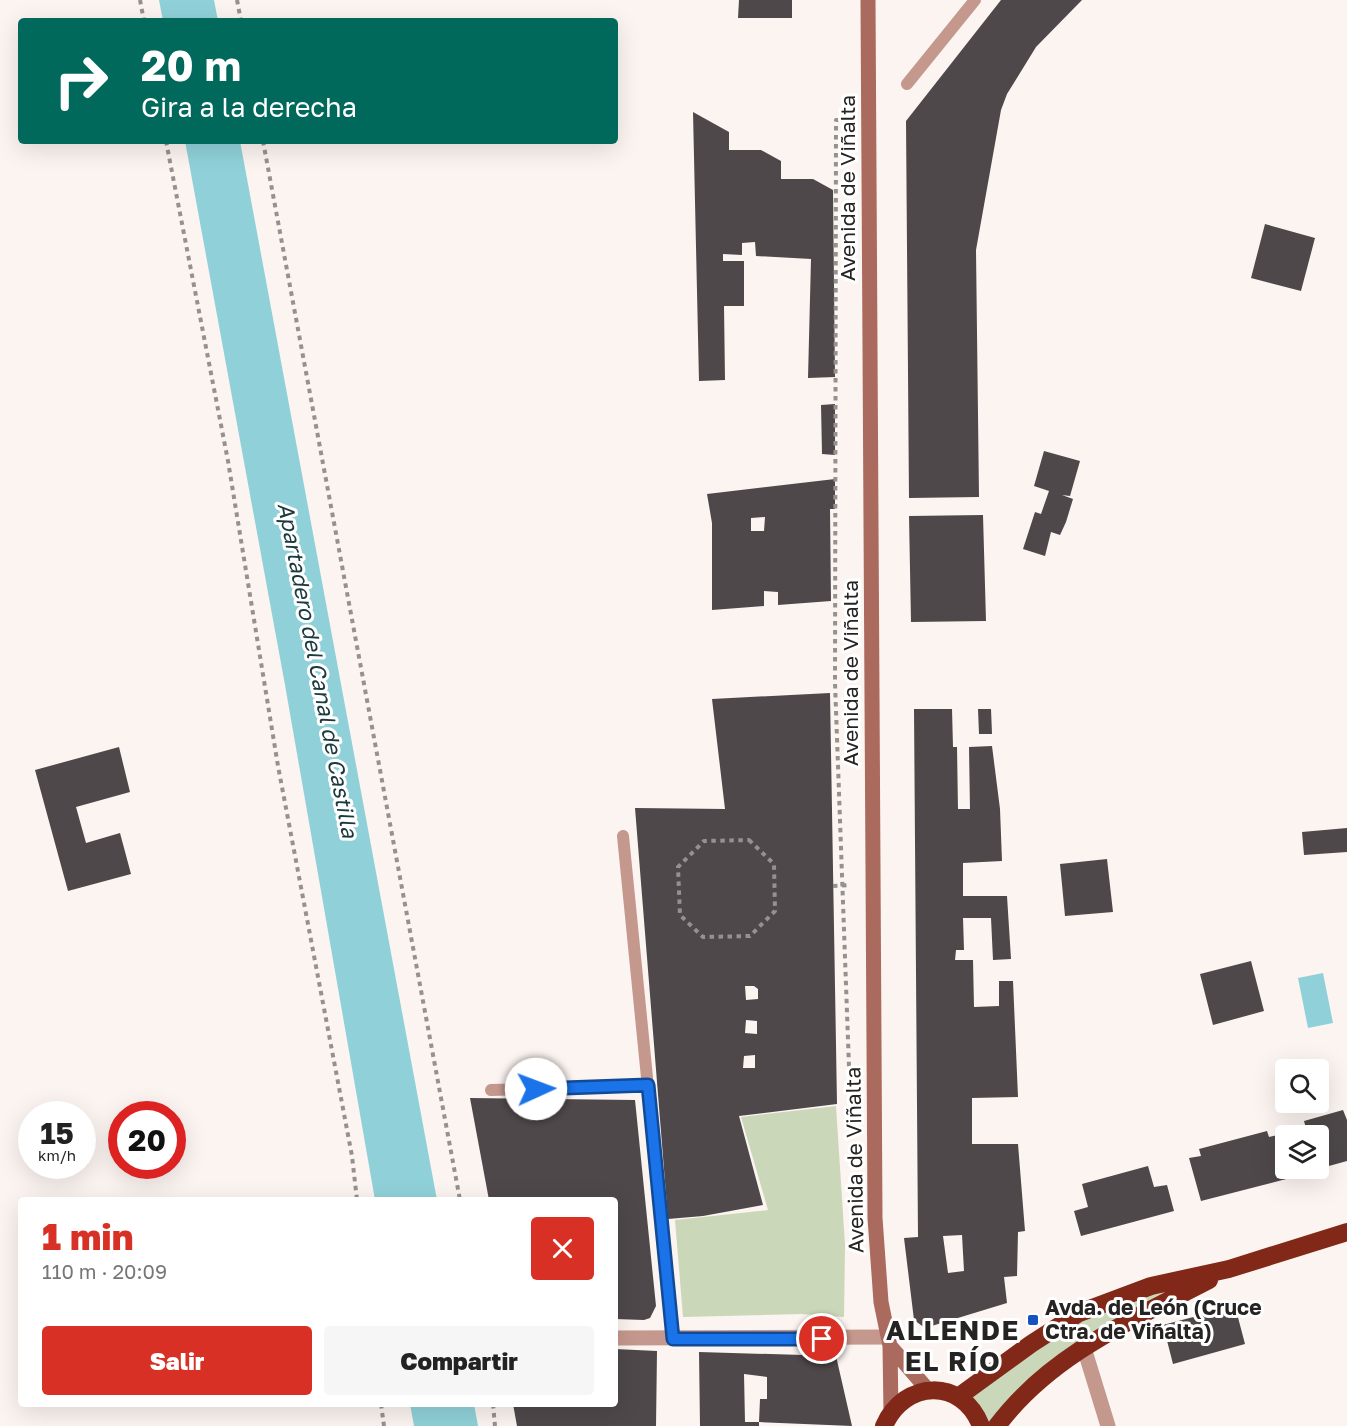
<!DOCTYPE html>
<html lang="es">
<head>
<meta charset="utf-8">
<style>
	:root { --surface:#fff; --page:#f6f6f6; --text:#222; --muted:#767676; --accent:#d93025 }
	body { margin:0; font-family:"Golos Text",sans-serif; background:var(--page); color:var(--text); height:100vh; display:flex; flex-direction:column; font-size:22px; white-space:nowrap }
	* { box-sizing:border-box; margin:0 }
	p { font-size:20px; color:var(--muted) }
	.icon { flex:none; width:33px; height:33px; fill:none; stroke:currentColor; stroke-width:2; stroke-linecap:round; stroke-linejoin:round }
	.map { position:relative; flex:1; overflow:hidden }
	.side { position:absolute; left:18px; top:1197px; width:600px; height:210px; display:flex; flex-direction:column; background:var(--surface); border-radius:6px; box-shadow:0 6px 24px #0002 }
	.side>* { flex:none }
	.top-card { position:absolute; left:18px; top:18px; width:600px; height:126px; border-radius:6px; box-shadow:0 6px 24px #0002; background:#00695c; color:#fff; overflow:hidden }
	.tools { position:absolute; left:1275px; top:1059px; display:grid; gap:12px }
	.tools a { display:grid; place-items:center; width:54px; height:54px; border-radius:6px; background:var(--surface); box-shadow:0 6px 24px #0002; font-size:30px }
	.speed { position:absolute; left:18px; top:1101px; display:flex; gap:12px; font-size:30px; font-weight:700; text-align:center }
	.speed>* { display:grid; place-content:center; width:78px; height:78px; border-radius:50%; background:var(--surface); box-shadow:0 6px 24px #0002; line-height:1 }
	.speed small { font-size:15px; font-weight:400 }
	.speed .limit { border:9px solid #d22; background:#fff; color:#111 }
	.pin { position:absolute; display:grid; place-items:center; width:51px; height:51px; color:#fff; margin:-26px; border:3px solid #fff; border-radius:50%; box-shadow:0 2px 6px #0007 }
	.me { position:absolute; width:66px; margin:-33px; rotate:88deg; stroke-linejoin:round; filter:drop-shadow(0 0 4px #0008) }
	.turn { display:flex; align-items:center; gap:21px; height:126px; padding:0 24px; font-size:27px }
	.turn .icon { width:78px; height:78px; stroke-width:2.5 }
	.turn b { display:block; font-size:42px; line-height:51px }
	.round { display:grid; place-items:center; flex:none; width:63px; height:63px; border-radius:6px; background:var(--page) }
	.overview { display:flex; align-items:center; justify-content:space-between; height:102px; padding:0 24px }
	h1 { font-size:36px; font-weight:800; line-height:45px; color:var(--accent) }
	.cta { display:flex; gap:12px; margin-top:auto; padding:12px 24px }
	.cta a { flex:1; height:69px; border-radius:6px; background:var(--accent); color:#fff; font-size:24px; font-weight:800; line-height:69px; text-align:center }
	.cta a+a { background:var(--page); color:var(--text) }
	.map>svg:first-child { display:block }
</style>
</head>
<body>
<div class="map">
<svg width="1347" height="1426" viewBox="0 0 1347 1426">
	<rect width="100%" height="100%" fill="#fbf4f0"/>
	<!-- green -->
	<path fill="#cbd7b9" d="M836,1106L845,1245L844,1317L801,1314L683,1317L675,1220L768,1210L741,1117Z
		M1229,1269L1120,1326L997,1426H981L958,1397L1079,1313Z"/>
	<!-- water -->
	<path fill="#90d1d9" d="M159,0H214L218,21H163Z
		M185,141H240L437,1200H375L285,685Z
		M1323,973L1333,1023L1308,1028L1298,978Z
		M410,1404H474L478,1426H414Z"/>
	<!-- building -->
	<path fill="#4e484a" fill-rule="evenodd" d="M739,0H792V18H738Z
		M1001,0H1082L1036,47L1007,94L1001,110L976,250L979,497L909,498L906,121Z
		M693,112L729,132V150H761L781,161V179H813L833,190L835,377L808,378L811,259L756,256L755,242L742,243V255L723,254V261H744V306H724L725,380L699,381Z
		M1265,224L1315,238L1301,291L1251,278Z
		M835,404V455L822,454L821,405Z
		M1044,451L1080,461L1070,496L1062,495L1073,499L1066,522L1060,535L1051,532L1045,556L1023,549L1035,512L1041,514L1049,491L1034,486Z
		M835,479V509H830L831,601L778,605V592L764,591V606L712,610V523L707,494ZM765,517L764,531H751V518Z
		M983,515L986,621L911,622L909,516Z
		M830,693L837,1104L739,1116L763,1205L703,1216L668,1219L635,808L725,809L712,699ZM745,986H754L758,989V999L746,1000ZM746,1020L757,1021V1034L745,1033ZM755,1055V1068H743L744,1056Z
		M914,709H952L953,747H957L958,809H970L969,747L992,746L1000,809L1002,861L963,863V896H1007L1011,959L993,960L991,918H963L964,950H956L955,960H973L974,1007L999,1006V981H1013L1018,1097L972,1098V1144H1018L1025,1231L1018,1232L1017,1276L1004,1277L1007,1303L925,1328L914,1320L904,1238L918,1237ZM962,1235L964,1271L948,1273L943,1236Z
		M978,709H991L992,734H979Z
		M119,747L130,792L76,807L86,843L120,833L131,874L68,891L35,770Z
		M1347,828V852L1304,855L1302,832Z
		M1107,859L1113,912L1065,916L1060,864Z
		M1251,961L1264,1011L1213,1025L1200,974Z
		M470,1098L635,1100L656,1306L650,1318L644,1320L615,1319V1200H489Z
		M1343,1110L1347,1120V1161L1318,1169V1136H1308L1304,1121Z
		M1267,1131L1269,1137L1282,1134L1286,1146V1168H1291L1294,1177L1201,1201L1189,1158L1201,1156L1199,1149Z
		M1148,1166L1154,1187L1167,1185L1174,1211L1081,1236L1074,1211L1088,1207L1082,1184Z
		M1235,1306L1245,1344L1173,1364L1163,1325Z
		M615,1349L657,1351L656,1426H517L513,1404H615Z
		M699,1352L836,1356L852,1426L759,1422L760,1399H767V1377L744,1374L745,1422H759V1426H700Z"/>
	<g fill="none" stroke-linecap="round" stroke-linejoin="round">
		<!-- path -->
		<path stroke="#95918e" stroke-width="4" stroke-dasharray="4.5 4.5" stroke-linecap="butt" d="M140,0L144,21
			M237,0L241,21
			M848,120H836L835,683L849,1067
			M166,141L228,461L278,766L352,1156L357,1200
			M263,141L460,1200
			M749,840L774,864L775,911L750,936L703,937L680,915L678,867L704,841Z
			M833,886L851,885
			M381,1404L384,1426
			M493,1404L495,1426"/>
		<!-- lane -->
		<path stroke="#c5988e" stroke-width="12" d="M907,84L975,0
			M623,836L673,1339
			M491,1090L648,1085"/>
		<!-- street -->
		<path stroke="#c5988e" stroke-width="15" d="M615,1338L889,1337
			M1084,1348L1108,1426"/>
		<!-- secondary -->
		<path stroke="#aa6a5d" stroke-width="15" d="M868,0L875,1218L881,1302L890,1346L891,1412
			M890,1346L928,1390"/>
		<!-- highway -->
		<path stroke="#812819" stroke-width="18" d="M958,1397L1031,1344L1079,1313L1151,1286L1229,1269L1347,1232
			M884,1426C904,1380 962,1377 981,1426
			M997,1426C1050,1355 1132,1320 1209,1280"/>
	</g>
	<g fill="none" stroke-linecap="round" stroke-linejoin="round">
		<!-- route casing -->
		<g stroke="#114b97" stroke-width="15">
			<path id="route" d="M536,1089L648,1085L673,1339H822"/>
		</g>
		<!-- route -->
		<use href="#route" stroke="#1a73e8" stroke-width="10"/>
	</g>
	<!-- markers -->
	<rect fill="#1553bf" stroke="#fff" stroke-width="2" x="1027" y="1314" width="12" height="12" rx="3"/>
	<g text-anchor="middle" stroke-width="6" stroke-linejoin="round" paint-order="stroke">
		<!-- street labels -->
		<g font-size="21" fill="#262422" stroke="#fff">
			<text transform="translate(848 188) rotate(-90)" y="7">Avenida de Viñalta</text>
			<text transform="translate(851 673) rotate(-90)" y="7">Avenida de Viñalta</text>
			<text transform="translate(855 1160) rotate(-91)" y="7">Avenida de Viñalta</text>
		</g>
		<!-- poi labels -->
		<g font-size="21" font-weight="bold" fill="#262422" stroke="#fff" text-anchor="start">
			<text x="1045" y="1315">Avda. de León (Cruce<tspan x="1045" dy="24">Ctra. de Viñalta)</tspan></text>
		</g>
		<!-- water labels -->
		<g font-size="22" font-style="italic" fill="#1a3a3e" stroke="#fff">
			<text transform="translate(318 670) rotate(79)" y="8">Apartadero del Canal de Castilla</text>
		</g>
		<!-- district labels -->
		<g font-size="27" font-weight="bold" letter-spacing="1.5" fill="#262422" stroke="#fff">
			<text x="953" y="1340">ALLENDE<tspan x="953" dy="31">EL RÍO</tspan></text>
		</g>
	</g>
</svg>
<div class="tools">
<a><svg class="icon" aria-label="search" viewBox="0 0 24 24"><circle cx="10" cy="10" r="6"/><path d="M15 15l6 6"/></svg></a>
<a><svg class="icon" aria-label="layers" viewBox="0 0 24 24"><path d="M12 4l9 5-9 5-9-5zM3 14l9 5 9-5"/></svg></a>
</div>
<div class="speed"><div>15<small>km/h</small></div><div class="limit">20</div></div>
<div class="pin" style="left:822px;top:1339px;background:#d93025"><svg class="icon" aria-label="arrive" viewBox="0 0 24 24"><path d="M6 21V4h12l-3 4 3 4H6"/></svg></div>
<svg class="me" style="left:536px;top:1089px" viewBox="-20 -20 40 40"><circle r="19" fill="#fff"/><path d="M0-13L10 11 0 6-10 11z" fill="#1a73e8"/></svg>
<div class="top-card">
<div class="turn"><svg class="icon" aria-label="right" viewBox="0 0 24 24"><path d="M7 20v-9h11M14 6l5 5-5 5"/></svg><div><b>20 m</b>Gira a la derecha</div></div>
</div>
<section class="side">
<div class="overview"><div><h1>1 min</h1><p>110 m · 20:09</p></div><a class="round" style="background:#d93025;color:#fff"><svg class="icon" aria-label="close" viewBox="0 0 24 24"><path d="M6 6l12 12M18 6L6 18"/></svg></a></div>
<div class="cta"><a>Salir</a><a>Compartir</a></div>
</section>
</div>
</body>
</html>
